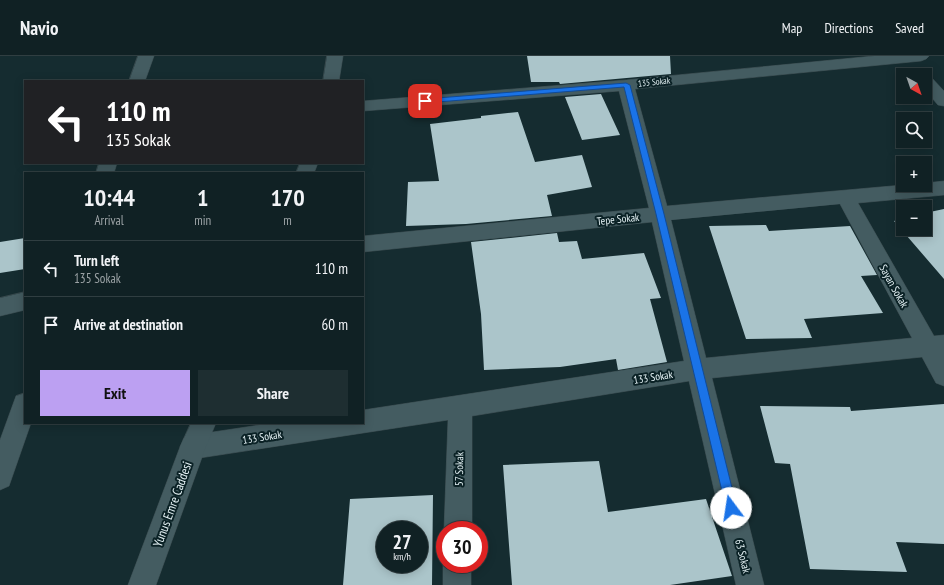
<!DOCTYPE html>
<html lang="en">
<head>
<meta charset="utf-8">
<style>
	:root { --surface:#102124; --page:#1e2e31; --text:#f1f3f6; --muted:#9ca3a6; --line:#303e41; --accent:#bca0f2 }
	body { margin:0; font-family:"PT Sans Narrow",sans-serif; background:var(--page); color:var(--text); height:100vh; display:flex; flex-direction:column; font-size:15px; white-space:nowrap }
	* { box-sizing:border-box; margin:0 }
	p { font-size:13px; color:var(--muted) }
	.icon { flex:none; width:22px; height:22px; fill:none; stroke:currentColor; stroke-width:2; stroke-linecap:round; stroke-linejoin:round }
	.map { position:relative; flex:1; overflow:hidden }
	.side { position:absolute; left:24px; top:116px; width:340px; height:252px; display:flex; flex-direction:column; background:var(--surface); border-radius:0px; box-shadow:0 2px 10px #0003,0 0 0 1px var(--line) }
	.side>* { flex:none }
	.hud { position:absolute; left:24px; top:24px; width:340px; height:84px; border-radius:0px; box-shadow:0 2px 10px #0003,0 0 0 1px var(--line); background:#202124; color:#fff; overflow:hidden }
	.needle { width:26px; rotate:140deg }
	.fabs { position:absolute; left:896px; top:12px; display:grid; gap:8px }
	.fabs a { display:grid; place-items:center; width:36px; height:36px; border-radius:0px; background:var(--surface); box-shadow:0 2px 10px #0003,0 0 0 1px var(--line); font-size:20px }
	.speed { position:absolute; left:376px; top:465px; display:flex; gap:8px; font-size:20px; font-weight:700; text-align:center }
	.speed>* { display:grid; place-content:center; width:52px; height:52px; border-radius:50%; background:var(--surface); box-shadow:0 2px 10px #0003,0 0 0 1px var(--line); line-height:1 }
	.speed small { font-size:10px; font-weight:400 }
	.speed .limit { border:6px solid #d22; background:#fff; color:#111 }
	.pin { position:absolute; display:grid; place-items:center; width:34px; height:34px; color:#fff; margin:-17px; border-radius:8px; box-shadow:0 2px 6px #0006 }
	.me { position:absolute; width:44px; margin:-22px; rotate:346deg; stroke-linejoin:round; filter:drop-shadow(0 0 3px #0008) }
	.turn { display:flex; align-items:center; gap:14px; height:84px; padding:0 16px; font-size:18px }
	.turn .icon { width:52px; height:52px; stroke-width:2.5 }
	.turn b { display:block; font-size:28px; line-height:34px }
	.eta { display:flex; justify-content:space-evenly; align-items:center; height:68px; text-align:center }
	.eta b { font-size:24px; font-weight:700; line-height:28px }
	.cta { display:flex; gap:8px; margin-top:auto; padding:8px 16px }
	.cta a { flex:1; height:46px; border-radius:0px; background:var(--accent); color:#111; font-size:16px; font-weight:700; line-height:46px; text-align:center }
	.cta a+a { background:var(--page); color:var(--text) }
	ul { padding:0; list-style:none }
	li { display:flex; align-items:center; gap:12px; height:56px; padding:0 16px; border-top:1px solid var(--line) }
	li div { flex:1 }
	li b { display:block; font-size:15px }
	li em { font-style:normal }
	header { display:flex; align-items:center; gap:24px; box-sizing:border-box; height:56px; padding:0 20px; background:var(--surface); border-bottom:1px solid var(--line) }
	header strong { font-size:19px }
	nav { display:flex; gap:22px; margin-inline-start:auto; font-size:14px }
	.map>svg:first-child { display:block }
</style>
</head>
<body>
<header>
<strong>Navio</strong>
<nav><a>Map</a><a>Directions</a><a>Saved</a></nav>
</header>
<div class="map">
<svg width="944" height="529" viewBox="0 0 944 529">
	<rect width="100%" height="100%" fill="#152c30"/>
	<!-- building -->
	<path fill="#abc5ca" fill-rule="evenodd" d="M527,0H670L671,18L560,28L559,26H531Z
		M601,38L620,79L582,84L565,41Z
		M518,56L535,106L582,99L592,131L547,139L552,160L466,168L406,170L408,126L439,125L430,68L481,62V60Z
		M944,153V223L894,165L903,163V173H925V157Z
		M766,169L769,175L850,170L877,219L861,220L883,257L804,263L812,282L746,283L709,170Z
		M557,177L559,186L577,185L582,203L644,197L661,242L650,243L667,306L618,314L616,303L560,311L484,314L481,258L471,186Z
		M25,182V213L0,217V186Z
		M944,348V488L896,486L907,516L810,513L790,408L775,407L760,350L850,351L851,355Z
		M599,405L608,456L706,443L732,520L670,529H512L503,409Z
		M433,439L432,529H343L350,443ZM385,474H419V508H385Z"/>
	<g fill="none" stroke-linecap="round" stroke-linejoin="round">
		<!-- street casing -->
		<g stroke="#38494d" stroke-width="1">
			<path id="street" d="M138,0H154L145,25H129Z
				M874,0H929L926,3L921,5L635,33L667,150L903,129H925V127L944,125V139L858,147L934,280L944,279V330L936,327L922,301L712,322L764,529H736L689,325L472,360V474H445V476L444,474L448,364L193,403L184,400L180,391L184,382L193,379L273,367H363V354L684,305L652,166L363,196V180L649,152L619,35L363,55V45L626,24ZM840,148L912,282L706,302L671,164Z
				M925,19L931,21L944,35V50L938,49L925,34Z
				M99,107H117L114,117H96Z
				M25,236V254L0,260V242Z
				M25,337V367H31L9,430L0,434V384L16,340Z
				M445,503V508H471V529H443V508Z"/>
		</g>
		<!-- secondary casing -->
		<g stroke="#38494d" stroke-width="1">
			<path id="secondary" d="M327,0H343L339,25H323Z
				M300,107H318L314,117H296Z
				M191,367H216L205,393L156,529H128L180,391Z"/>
		</g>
		<!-- street -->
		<use href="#street" fill="#445c61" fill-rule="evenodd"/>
		<!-- secondary -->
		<use href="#secondary" fill="#445c61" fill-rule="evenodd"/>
	</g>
	<!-- route -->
	<path fill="#1a73e8" stroke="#114b97" d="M626,27L630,29L664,158L737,452L735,456L731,458L727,456L726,452L656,158L624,31L425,47L422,45L425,43Z"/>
	<g text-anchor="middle" stroke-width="4" stroke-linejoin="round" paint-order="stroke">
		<!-- far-street labels -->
		<g font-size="9" fill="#e5f2f5" stroke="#0b2226">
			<text transform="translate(654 26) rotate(-6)" y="3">135 Sokak</text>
		</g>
		<!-- street labels -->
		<g font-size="11" fill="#e5f2f5" stroke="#0b2226">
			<text transform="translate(618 163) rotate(-6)" y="4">Tepe Sokak</text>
			<text transform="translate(894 230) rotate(61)" y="4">Sayan Sokak</text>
			<text transform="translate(653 321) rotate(-9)" y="4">133 Sokak</text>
			<text transform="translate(262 381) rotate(-9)" y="4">133 Sokak</text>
			<text transform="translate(459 413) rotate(-89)" y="4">57 Sokak</text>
			<text transform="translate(743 500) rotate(76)" y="4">63 Sokak</text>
		</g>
		<!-- near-street labels -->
		<g font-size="13" fill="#e5f2f5" stroke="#0b2226">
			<text transform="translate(172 448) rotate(-70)" y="5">Yunus Emre Caddesi</text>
		</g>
	</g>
</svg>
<div class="fabs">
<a><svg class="needle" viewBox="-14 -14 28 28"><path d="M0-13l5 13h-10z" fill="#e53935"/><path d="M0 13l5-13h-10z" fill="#9ca3a6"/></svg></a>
<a><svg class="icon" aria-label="search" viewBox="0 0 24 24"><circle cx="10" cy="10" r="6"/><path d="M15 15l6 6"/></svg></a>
<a>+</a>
<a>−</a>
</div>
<div class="speed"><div>27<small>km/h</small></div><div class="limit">30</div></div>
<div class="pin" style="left:425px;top:45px;background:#d93025"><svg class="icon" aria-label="arrive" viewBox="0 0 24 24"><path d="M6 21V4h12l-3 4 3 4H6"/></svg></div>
<svg class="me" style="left:731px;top:452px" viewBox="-20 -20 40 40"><circle r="19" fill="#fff"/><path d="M0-13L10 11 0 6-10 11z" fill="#1a73e8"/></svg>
<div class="hud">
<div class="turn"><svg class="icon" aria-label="left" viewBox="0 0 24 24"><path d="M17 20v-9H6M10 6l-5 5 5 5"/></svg><div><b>110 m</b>135 Sokak</div></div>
</div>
<section class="side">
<div class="eta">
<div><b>10:44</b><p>Arrival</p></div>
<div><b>1</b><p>min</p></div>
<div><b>170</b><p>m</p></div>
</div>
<ul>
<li><svg class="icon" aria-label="left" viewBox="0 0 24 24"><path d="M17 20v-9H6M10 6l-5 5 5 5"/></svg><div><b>Turn left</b><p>135 Sokak</p></div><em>110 m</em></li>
<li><svg class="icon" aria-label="arrive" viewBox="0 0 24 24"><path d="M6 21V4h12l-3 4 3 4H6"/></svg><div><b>Arrive at destination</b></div><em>60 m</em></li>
</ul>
<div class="cta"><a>Exit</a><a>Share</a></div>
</section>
</div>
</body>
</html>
